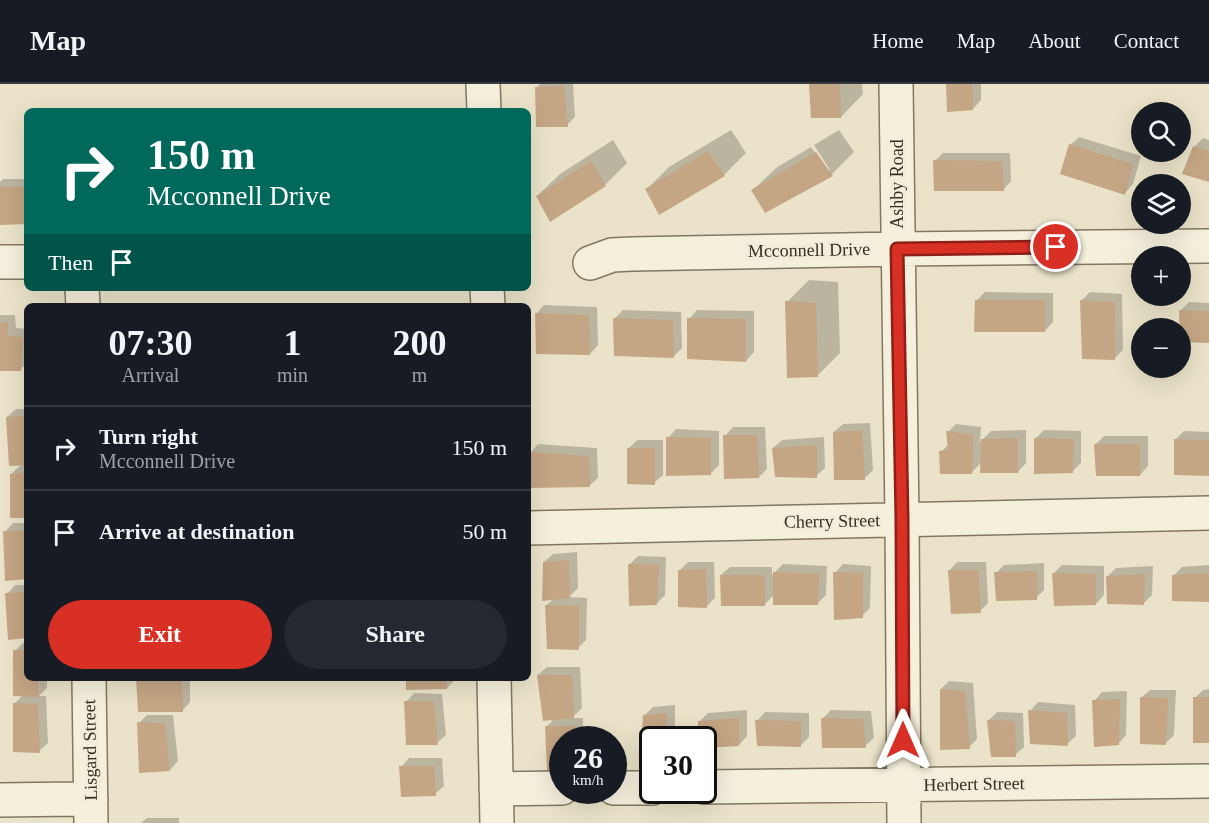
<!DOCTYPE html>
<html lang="en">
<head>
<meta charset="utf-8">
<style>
	:root { --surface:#171b24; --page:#242831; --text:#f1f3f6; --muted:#9ea1a6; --line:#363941; --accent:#d93025 }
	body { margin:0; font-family:"Times New Roman",serif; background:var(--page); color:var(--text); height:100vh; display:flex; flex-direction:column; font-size:22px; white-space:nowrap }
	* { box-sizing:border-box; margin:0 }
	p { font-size:20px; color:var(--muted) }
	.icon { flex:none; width:33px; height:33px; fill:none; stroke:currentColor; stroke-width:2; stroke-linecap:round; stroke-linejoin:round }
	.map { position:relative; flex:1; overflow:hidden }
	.drawer { position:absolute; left:24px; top:219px; width:507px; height:378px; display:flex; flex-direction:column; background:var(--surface); border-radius:9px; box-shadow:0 6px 24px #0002 }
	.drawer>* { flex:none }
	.banner { position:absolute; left:24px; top:24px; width:507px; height:183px; border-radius:9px; box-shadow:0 6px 24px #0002; background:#00695c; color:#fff; overflow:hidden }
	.buttons { position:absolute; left:1131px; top:18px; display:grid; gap:12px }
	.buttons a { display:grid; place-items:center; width:60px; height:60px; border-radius:50%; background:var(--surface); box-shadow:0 6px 24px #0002; font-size:30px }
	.speed { position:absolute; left:549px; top:642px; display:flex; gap:12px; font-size:30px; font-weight:700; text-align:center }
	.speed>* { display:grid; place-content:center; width:78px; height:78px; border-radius:50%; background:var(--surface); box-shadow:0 6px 24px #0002; line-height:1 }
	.speed small { font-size:15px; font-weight:400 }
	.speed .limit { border:3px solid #111; border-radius:9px; background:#fff; color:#111 }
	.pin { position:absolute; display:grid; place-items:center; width:51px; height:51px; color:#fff; margin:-26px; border:3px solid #fff; border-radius:50%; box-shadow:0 2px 6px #0007 }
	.me { position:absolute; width:66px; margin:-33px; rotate:0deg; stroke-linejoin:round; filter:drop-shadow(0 0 4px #0008) }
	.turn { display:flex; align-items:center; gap:21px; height:126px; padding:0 24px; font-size:27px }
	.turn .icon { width:78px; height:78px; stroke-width:2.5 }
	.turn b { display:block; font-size:42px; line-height:51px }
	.then { display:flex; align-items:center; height:57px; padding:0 24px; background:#0003; gap:12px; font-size:22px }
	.eta { display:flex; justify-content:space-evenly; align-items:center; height:102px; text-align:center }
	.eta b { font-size:36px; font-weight:700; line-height:42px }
	.button { display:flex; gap:12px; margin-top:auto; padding:12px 24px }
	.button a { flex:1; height:69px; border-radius:36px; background:var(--accent); color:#fff; font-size:24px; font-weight:700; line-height:69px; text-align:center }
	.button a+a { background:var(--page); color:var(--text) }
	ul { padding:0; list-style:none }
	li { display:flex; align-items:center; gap:18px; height:84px; padding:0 24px; border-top:2px solid var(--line) }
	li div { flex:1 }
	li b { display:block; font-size:22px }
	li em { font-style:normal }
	header { display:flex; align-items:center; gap:36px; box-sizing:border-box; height:84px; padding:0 30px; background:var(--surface); border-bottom:2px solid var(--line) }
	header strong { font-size:28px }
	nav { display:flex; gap:33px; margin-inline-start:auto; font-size:21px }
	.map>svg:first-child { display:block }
</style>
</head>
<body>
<header>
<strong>Map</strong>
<nav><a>Home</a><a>Map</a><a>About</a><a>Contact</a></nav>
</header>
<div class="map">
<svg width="1209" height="739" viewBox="0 0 1209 739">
	<rect width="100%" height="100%" fill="#eae3c9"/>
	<!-- shadow -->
	<path fill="#0003" d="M540,0H573L575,33L567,41L537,3Z
		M811,0H862L863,10L841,33Z
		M948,0H981V16L973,25Z
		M731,46L746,69L724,91L647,105L669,83Z
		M839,46L854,68L832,90L753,106L776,84L811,63L827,86H830L814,61Z
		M1079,53L1141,72L1133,100L1125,109L1070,61Z
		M1203,54L1209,56V97L1194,63Z
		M613,56L627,79L605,101L537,112L560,90Z
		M943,69H1010L1011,97L1003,106L935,77Z
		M3,95H27V138L0,139V98Z
		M809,196L838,198L840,269L818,291L787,218Z
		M985,208L1053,209V238L1045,247L976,217Z
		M1090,208L1122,210L1123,266L1114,275L1082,216Z
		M1189,218L1209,219V258L1180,227Z
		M418,219L447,221V222H416Z
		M544,221L597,223L598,261L590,270L536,230Z
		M623,226L681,228L682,264L673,273L615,234Z
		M697,226L754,227V268L746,277L689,235Z
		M0,231H15L16,244L27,245V279L21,285H0Z
		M16,325H27V432L11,390L22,380L7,333Z
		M870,339L873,386L864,395L834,348L843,340Z
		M956,340L981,343L980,358L991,347L1026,346V379L1018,388L982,378L971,389L941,368L949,360L948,348Z
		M733,343H765L767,385L759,393L725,352Z
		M676,345L719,347V381L710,390L668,354Z
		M1044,346L1081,347V379L1072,388L1036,354Z
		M1184,347L1209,348V390L1176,355Z
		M1104,352H1148V382L1140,391L1095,361Z
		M824,353L825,384L816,392L773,364L782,356Z
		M637,356H663V391L654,399L628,365Z
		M538,360L597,364L598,394L589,402L530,369Z
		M13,439H27V494L5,448Z
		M577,468L578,504L569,513L587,514L586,556L578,564L547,521L554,514L544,478L553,470Z
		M638,472L666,473L665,511L657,519L629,481Z
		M688,478H714L715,514L706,523L679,487Z
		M957,478H986L988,519L980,527L949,487Z
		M1044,479V506L1036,514L996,489L1004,481Z
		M783,480L827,482L826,511L817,520L775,510L765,520L721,491L730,483H772V491Z
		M843,480L871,482L870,524L862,532L835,489Z
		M1062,481L1104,482V511L1096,520L1054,489Z
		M1209,481V516L1173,492L1182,483Z
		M1153,482L1152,511L1144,519L1107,493L1116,484Z
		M15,501H27V553L7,510Z
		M23,559H27V594H47V604L39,612H46L48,659L39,667L14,620L23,611L15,567Z
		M547,583H580L582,624L572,634H583V656H562V686L548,687L546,643L554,635L538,591Z
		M138,594H190V618L182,627Z
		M407,594H455V596L447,604Z
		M949,597L973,599L977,655L969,663L941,605Z
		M1209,605V657L1195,614L1203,606Z
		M1150,606H1176L1174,651L1166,659L1141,614Z
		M1127,607L1126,651L1118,660L1094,617L1102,608Z
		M414,609L442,610L446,651L437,659L406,618Z
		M1038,618L1075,621L1076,652L1067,660L1030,627Z
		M675,621V656H652V666H643L644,632L653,623Z
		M747,626V652L739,661L704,663L699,638L708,629Z
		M831,626L871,627L874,654L865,662L822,635Z
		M765,628L809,629V653L800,662L757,637Z
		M997,628L1023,629L1024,663L1015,671L988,637Z
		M147,631H173L178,677L170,686L139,639Z
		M409,674H442L444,702L435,710L401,683Z
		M147,734H179V739H141Z"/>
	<!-- building -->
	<path fill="#c4a584" d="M809,0H840L841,34H811Z
		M946,0H972L973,26L947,28Z
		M564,2L568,43H536L535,3Z
		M1069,60L1133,80L1125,111L1060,90Z
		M1193,62L1209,67V98L1182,90Z
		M708,67L725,92L659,131L645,105Z
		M816,68L833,92L765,129L751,106Z
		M933,76L1002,77L1004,107H934Z
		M591,77L606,102L550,138L536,112Z
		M0,103H27V140L0,141Z
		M975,216H1045V248H974Z
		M1080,216L1115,218V276L1082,275Z
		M785,217L816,219L818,293L787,294Z
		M1179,226L1209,227V259L1180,258Z
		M535,229L589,231L590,271L536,270Z
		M613,234L673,236L674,274L614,272Z
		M687,234L746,235V278L687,275Z
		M8,238V252L23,253L21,287H0V239Z
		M27,332V381L9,382L6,333Z
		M862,346L865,396H834L833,348Z
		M946,347L973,351L972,390H940L939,367L948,366Z
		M723,351H757L759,394L724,395Z
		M666,353L711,354V391L666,392Z
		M1018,354V389H980L981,355Z
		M1034,354L1074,355L1073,389L1034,390Z
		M1174,355L1209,356V392L1174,391Z
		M1094,360H1140V392H1096Z
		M817,361V394L775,393L772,364Z
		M627,364H655V401L627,400Z
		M528,368L589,372L590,403L528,404Z
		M27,388V434H10V390Z
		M3,447H27V495L5,497Z
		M569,476L570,514L542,517L543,478Z
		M628,480L659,481L657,521L629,522Z
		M706,485L707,524L678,523V486Z
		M948,486H978L981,529L951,530Z
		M1037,487V516L996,517L994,488Z
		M773,488L819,490L818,521H773Z
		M833,488L863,489V534L834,536Z
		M1052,489L1096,490V521L1054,522Z
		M1209,489V518L1172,517V491Z
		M1145,490L1144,521L1107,520L1106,492Z
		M720,491H764L765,522H721Z
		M27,508V554L8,556L5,509Z
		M545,521L579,522V566L547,565Z
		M13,566H27V594H38L39,613L13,612Z
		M537,591H572L574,634L543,637Z
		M136,594H182L183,628H138Z
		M406,594H446L447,605L406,606Z
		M940,605L965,607L970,665L940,666Z
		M1140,613L1168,614L1166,661L1140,660Z
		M1193,613H1209V659H1193Z
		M1120,615L1119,661L1094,663L1092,616Z
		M404,617L434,618L438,661H406Z
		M13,619L38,620L40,669L13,668Z
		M1028,626L1067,629L1068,662L1030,660Z
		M667,629V656H652V667L641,668L643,631Z
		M739,634V662L704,664V656H698V637Z
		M821,634L863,635L866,664H822Z
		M755,636L801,637V663L757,662Z
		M987,636L1015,637L1016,673H991Z
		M137,638L165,639L170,687L139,689Z
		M545,642H575V656H562V688H547Z
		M399,682H434L436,712L401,713Z"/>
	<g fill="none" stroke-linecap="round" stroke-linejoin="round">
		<!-- minor casing -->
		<g stroke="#847760" stroke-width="36">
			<path id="minor" d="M483,0L484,27
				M896,0L902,435L904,739
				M0,178H27
				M590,179L612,171L632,170L897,165L1209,162
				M82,204L83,222
				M487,204L488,222
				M528,444L1209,429
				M89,594L91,739
				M494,594L497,739
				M704,703L1209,697
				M614,704H652
				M496,705L562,704
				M0,716L76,715L91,716"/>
		</g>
		<!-- minor -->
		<use href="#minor" stroke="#f5f0dc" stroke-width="33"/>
	</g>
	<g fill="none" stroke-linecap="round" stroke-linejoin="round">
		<!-- route casing -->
		<g stroke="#8d1f18" stroke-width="15">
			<path id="route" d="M903,656L902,435L897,165L1056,163"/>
		</g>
		<!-- route -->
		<use href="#route" stroke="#d93025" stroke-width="10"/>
	</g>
	<g text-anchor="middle" stroke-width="6" stroke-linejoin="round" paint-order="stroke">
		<!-- street labels -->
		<g font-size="18" fill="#372e22" stroke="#f2edd8">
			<text transform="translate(897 100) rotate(-90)" y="6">Ashby Road</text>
			<text transform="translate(809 166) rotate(-1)" y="6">Mcconnell Drive</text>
			<text transform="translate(832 437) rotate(-1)" y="6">Cherry Street</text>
			<text transform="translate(90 666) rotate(-91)" y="6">Lisgard Street</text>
			<text transform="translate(974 700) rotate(-1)" y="6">Herbert Street</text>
		</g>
	</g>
</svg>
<div class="buttons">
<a><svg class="icon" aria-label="search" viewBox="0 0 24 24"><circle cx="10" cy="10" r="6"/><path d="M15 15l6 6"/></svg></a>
<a><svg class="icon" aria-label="layers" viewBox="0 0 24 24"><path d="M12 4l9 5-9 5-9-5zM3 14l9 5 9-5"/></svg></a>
<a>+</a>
<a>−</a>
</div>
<div class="speed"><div>26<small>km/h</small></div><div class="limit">30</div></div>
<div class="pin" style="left:1056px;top:163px;background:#d93025"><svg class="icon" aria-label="arrive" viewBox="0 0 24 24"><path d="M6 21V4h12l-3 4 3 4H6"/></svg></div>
<svg class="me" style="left:903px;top:656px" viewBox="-20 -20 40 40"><path d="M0-17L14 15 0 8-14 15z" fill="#d93025" stroke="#fff" stroke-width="4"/></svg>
<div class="banner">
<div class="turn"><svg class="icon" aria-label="right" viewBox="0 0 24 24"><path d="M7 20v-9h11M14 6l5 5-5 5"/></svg><div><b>150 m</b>Mcconnell Drive</div></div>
<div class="then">Then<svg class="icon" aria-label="arrive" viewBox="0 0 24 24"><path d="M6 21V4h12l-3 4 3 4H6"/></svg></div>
</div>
<section class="drawer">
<div class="eta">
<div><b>07:30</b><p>Arrival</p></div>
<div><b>1</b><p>min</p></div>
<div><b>200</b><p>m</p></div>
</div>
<ul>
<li><svg class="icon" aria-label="right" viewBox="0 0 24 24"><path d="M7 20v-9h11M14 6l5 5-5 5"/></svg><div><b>Turn right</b><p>Mcconnell Drive</p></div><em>150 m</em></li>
<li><svg class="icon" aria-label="arrive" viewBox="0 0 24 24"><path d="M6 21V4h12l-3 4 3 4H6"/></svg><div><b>Arrive at destination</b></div><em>50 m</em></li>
</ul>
<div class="button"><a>Exit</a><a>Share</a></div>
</section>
</div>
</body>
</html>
